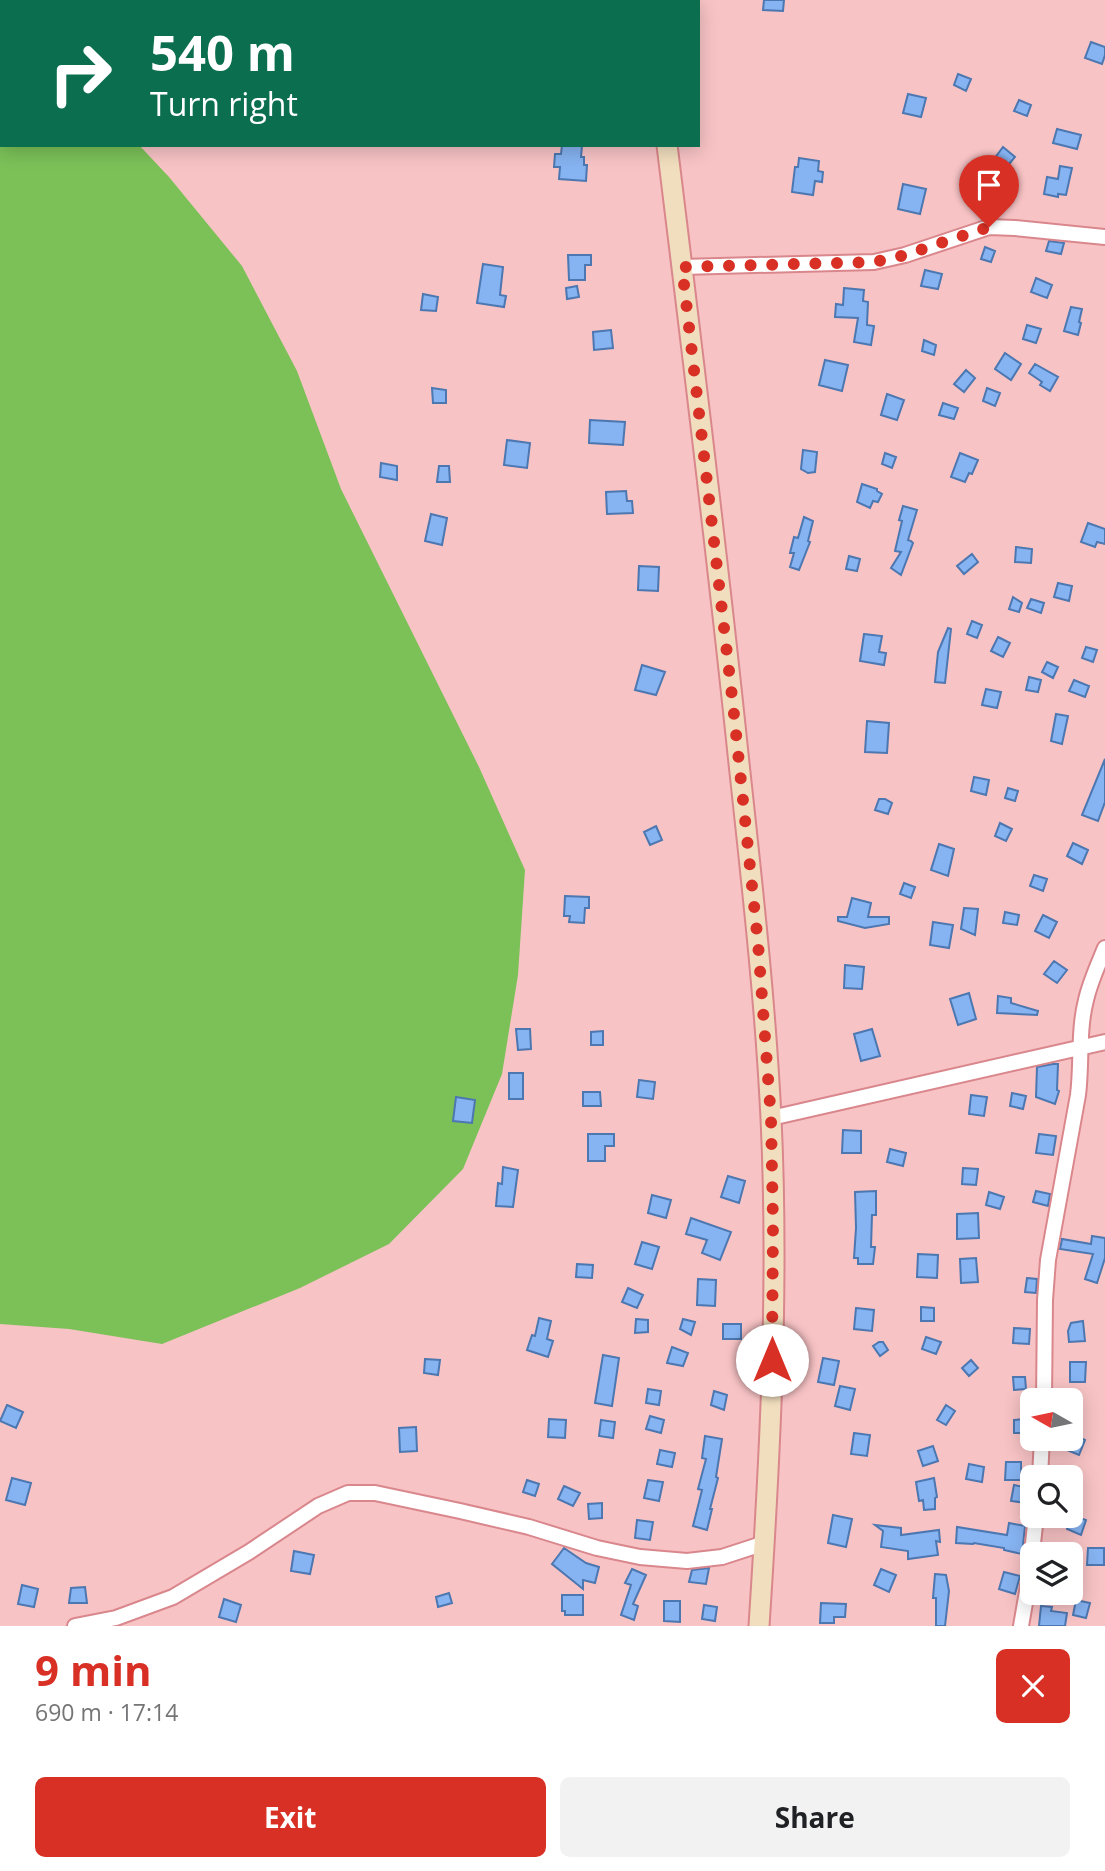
<!DOCTYPE html>
<html lang="en">
<head>
<meta charset="utf-8">
<style>
	:root { --surface:#fff; --page:#f2f2f2; --text:#202124; --muted:#757577; --accent:#d93025 }
	body { margin:0; font-family:"Open Sans",sans-serif; background:var(--page); color:var(--text); height:100vh; display:flex; flex-direction:column; font-size:26px; white-space:nowrap }
	* { box-sizing:border-box; margin:0 }
	p { font-size:23px; color:var(--muted) }
	.icon { flex:none; width:38px; height:38px; fill:none; stroke:currentColor; stroke-width:2; stroke-linecap:round; stroke-linejoin:round }
	.map { position:relative; height:1626px; overflow:hidden }
	.drawer { display:flex; flex-direction:column; background:var(--surface); flex:1 }
	.drawer>* { flex:none }
	.hud { position:absolute; left:0px; top:0px; width:700px; height:147px; box-shadow:0 4px 18px #0003; background:#0b6e4f; color:#fff; overflow:hidden }
	.needle { width:46px; rotate:279deg }
	.buttons { position:absolute; left:1020px; top:1388px; display:grid; gap:14px }
	.buttons a { display:grid; place-items:center; width:63px; height:63px; border-radius:10px; background:var(--surface); box-shadow:0 4px 18px #0003; font-size:35px }
	.pin { position:absolute; display:grid; place-items:center; width:60px; height:60px; color:#fff; margin:-72px -30px; border-radius:50% 50% 50% 0; rotate:-45deg; box-shadow:0 0 7px #0007 }
	.pin .icon { rotate:45deg }
	.me { position:absolute; width:77px; margin:-38px; rotate:0deg; stroke-linejoin:round; filter:drop-shadow(0 0 5px #0008) }
	.turn { display:flex; align-items:center; gap:24px; height:147px; padding:0 35px; font-size:32px }
	.turn .icon { width:91px; height:91px; stroke-width:2.5 }
	.turn b { display:block; font-size:49px; line-height:60px }
	.round { display:grid; place-items:center; flex:none; width:74px; height:74px; border-radius:10px; background:var(--page) }
	.overview { display:flex; align-items:center; justify-content:space-between; height:119px; padding:0 35px }
	h1 { font-size:42px; font-weight:700; line-height:52px; color:var(--accent) }
	.button { display:flex; gap:14px; margin-top:auto; padding:14px 35px }
	.button a { flex:1; height:80px; border-radius:10px; background:var(--accent); color:#fff; font-size:28px; font-weight:700; line-height:80px; text-align:center }
	.button a+a { background:var(--page); color:var(--text) }
	.map>svg:first-child { display:block }
</style>
</head>
<body>
<div class="map">
<svg width="1105" height="1626" viewBox="0 0 1105 1626">
	<rect width="100%" height="100%" fill="#f8c3c5"/>
	<!-- green -->
	<path fill="#7bc158" d="M0,18L2,19V145H139L169,177L242,266L297,371L341,489L479,767L525,870L518,975L502,1074L463,1169L389,1244L300,1288L162,1344L69,1329L0,1324Z"/>
	<!-- building -->
	<path fill="#86b3f1" stroke="#4c77b0" stroke-width="2" d="M764,0H784L783,11L763,10Z
		M1091,42L1105,47V55L1102,64L1085,58Z
		M958,74L971,79L966,91L954,85Z
		M908,94L926,98L921,117L903,113Z
		M1019,100L1031,105L1027,116L1014,111Z
		M1057,129L1081,135L1077,149L1053,143Z
		M562,145L582,146L581,157H584V165H587L586,181L559,179L560,167H554L555,154H561Z
		M1003,147L1015,157L1005,169L994,159Z
		M799,158L819,161L818,171L823,172L822,182L815,181L813,195L792,192L795,167H798Z
		M1060,166L1072,168L1066,195L1058,194V197L1044,194L1047,177L1058,179Z
		M903,184L926,189L920,214L898,209Z
		M1049,241L1064,243L1061,254L1046,251Z
		M985,247L995,251L991,262L981,259Z
		M568,255H591V265H585V280H569Z
		M483,264L503,267L500,295L506,296L504,307L477,303Z
		M925,270L942,274L938,289L921,286Z
		M1036,278L1052,285L1047,298L1031,292Z
		M577,286L579,297L567,299L566,288Z
		M844,288L864,290L863,301L868,302L867,325L874,326L871,345L854,342L858,318L835,317L836,304L843,305Z
		M423,294L438,297L436,311L421,310Z
		M1071,307L1082,309L1079,322L1081,323L1078,335L1064,331Z
		M1027,325L1041,329L1036,343L1023,339Z
		M611,330L613,348L594,350L593,332Z
		M924,340L936,345L934,355L922,351Z
		M1005,353L1021,364L1011,380L995,369Z
		M825,360L848,365L842,391L819,385Z
		M1035,364L1058,377L1050,391L1040,385L1042,382L1029,373Z
		M966,370L975,378L964,392L954,384Z
		M432,388L446,390V403H433Z
		M987,388L1000,393L995,406L983,401Z
		M887,394L904,400L897,420L881,415Z
		M943,403L958,408L954,419L939,415Z
		M590,420L625,422L623,445L589,443Z
		M507,440L530,443L527,468L504,465Z
		M803,450L817,452L815,472L808,473L801,469Z
		M885,453L896,457L892,468L882,464Z
		M960,453L978,460L972,474L969,473L965,482L951,477Z
		M381,463L397,466V480L380,477Z
		M439,466H449L450,482H437Z
		M862,484L877,489V491L882,494L878,502L873,501L870,508L857,502Z
		M626,491L627,501H632L633,513L607,514L606,492Z
		M903,506L917,510L908,540L911,541L913,543L901,575L891,568L901,552L895,551L902,521L899,520Z
		M431,514L447,518L442,545L425,541Z
		M804,517L813,521L808,541L810,542L799,570L790,567L794,553H790L794,537L798,538Z
		M1088,523L1105,529V544L1097,542L1095,547L1081,542Z
		M1016,547L1032,549L1031,563L1015,562Z
		M972,554L978,562L964,574L957,566Z
		M849,556L860,559L857,571L846,569Z
		M639,566L659,567L658,591L638,590Z
		M1058,583L1072,586L1069,601L1054,597Z
		M1013,597L1022,603L1019,612L1009,609Z
		M1031,599L1044,603L1041,613L1027,608Z
		M972,621L982,625L977,638L967,634Z
		M948,628L951,629L945,683L935,682L938,652Z
		M864,634L882,636L879,652L886,653L884,665L860,661Z
		M998,637L1010,643L1003,657L991,651Z
		M1086,647L1097,650L1093,662L1082,658Z
		M1047,662L1058,667L1053,678L1042,672Z
		M642,665L665,672L656,695L635,690Z
		M1029,677L1041,680L1038,692L1026,690Z
		M1074,680L1089,686L1085,697L1069,691Z
		M986,689L1001,692L997,708L982,705Z
		M1056,714L1068,716L1062,744L1051,741Z
		M867,721L889,723L887,753L865,752Z
		M1105,759V802L1098,821L1082,815Z
		M974,777L989,780L986,795L971,791Z
		M1008,788L1018,791L1015,801L1005,798Z
		M879,799H885L892,803L888,814L875,810Z
		M1000,823L1012,829L1006,841L995,836Z
		M656,826L662,840L650,845L644,832Z
		M1073,843L1088,850L1082,864L1067,856Z
		M939,844L954,849L948,876L931,870Z
		M1034,875L1047,879L1043,891L1030,886Z
		M904,883L915,887L911,898L900,894Z
		M565,896L589,897V908H585L584,923L569,922L570,916H564Z
		M852,898L871,903L868,917H889V924L865,928L838,921V917H847Z
		M964,908L978,909L975,935L961,929Z
		M1005,912L1019,915L1017,925L1003,923Z
		M1043,915L1057,922L1049,938L1035,931Z
		M933,922L953,925L949,948L930,945Z
		M1054,961L1067,970L1057,983L1044,974Z
		M845,965L864,967L862,989L844,988Z
		M969,993L976,1019L958,1025L950,999Z
		M998,996L1011,998V1003L1038,1011L1037,1015L997,1013Z
		M516,1029H530L531,1049L518,1050Z
		M872,1029L880,1056L861,1061L854,1034Z
		M603,1031V1045H591V1032Z
		M1053,1064H1058L1057,1090L1059,1091L1055,1104L1036,1097L1037,1067Z
		M509,1073H523V1099H509Z
		M639,1080L655,1082L653,1099L637,1097Z
		M583,1092H600L601,1106H583Z
		M1012,1093L1026,1096L1023,1109L1010,1106Z
		M971,1095L987,1097L984,1116L969,1114Z
		M456,1097L475,1100L472,1123L453,1121Z
		M843,1130L861,1131V1153H842Z
		M588,1134H614V1146H605V1161H588Z
		M1039,1134L1056,1136L1053,1155L1036,1153Z
		M890,1149L906,1153L903,1166L887,1162Z
		M503,1167L518,1170L513,1207L496,1206L498,1183L502,1184Z
		M963,1168L978,1169L976,1185L962,1184Z
		M728,1176L745,1181L739,1203L721,1197Z
		M876,1191V1215H872L871,1247H875L873,1264H858V1258H854L856,1228L855,1192Z
		M1036,1191L1050,1194L1048,1206L1033,1202Z
		M989,1192L1004,1197L1000,1209L986,1205Z
		M652,1195L671,1200L666,1218L648,1213Z
		M978,1213L979,1238L957,1239V1214Z
		M691,1218L731,1232L720,1260L702,1253L707,1240L686,1234Z
		M1092,1236L1105,1238V1258L1097,1283L1085,1279L1093,1254L1060,1249L1062,1239L1091,1244Z
		M642,1242L659,1247L652,1269L635,1264Z
		M918,1254L938,1255L937,1278L917,1277Z
		M976,1258L978,1282L961,1283L960,1259Z
		M577,1264L593,1265L592,1278L576,1277Z
		M1027,1278L1037,1279L1036,1293L1025,1292Z
		M698,1279L716,1280L715,1306L697,1305Z
		M628,1288L643,1295L637,1308L622,1302Z
		M921,1307L934,1308V1321H921Z
		M856,1308L874,1310L872,1331L854,1329Z
		M539,1318L551,1321L547,1339L553,1341L548,1357L527,1350L532,1335L535,1336Z
		M636,1319L648,1320V1332L635,1333Z
		M683,1319L695,1322L691,1335L680,1329Z
		M1083,1321L1085,1341L1069,1342L1068,1331L1071,1323Z
		M723,1324H741V1339H723Z
		M1014,1328L1030,1329L1029,1344L1013,1343Z
		M926,1337L941,1342L936,1354L922,1349Z
		M879,1342H883L888,1350L880,1356L873,1346Z
		M672,1347L688,1353L683,1366L667,1363Z
		M603,1355L619,1358L612,1406L595,1403Z
		M823,1358L839,1361L834,1385L818,1382Z
		M425,1359L440,1360L438,1375L424,1373Z
		M971,1360L978,1368L969,1376L962,1368Z
		M1070,1362H1086L1085,1382H1070Z
		M1013,1377H1025L1026,1389L1014,1390Z
		M840,1386L855,1389L850,1410L835,1406Z
		M648,1389L661,1391L659,1405L646,1403Z
		M714,1391L727,1395L724,1410L711,1405Z
		M7,1405L23,1412L16,1428L0,1421Z
		M946,1405L955,1411L946,1425L937,1420Z
		M650,1416L664,1420L661,1433L646,1429Z
		M549,1419L566,1420L565,1438L548,1437Z
		M1025,1419V1433H1014V1420Z
		M601,1420L615,1422L613,1438L599,1436Z
		M416,1427L417,1451L400,1452L399,1428Z
		M854,1433L870,1435L867,1456L851,1454Z
		M1074,1435L1085,1440L1079,1455L1067,1450Z
		M705,1436L722,1439L716,1477L718,1478L710,1509H712L707,1530L693,1526L702,1490L698,1489L706,1459L702,1458Z
		M933,1446L938,1461L923,1466L918,1451Z
		M660,1450L675,1453L672,1467L657,1464Z
		M1006,1462H1021V1480H1005Z
		M969,1464L984,1467L982,1482L966,1479Z
		M12,1478L31,1483L25,1505L6,1500Z
		M934,1478L937,1497L935,1498V1509L924,1510L923,1500L919,1501L916,1482Z
		M527,1480L539,1484L535,1496L523,1492Z
		M648,1480L663,1482L659,1501L644,1498Z
		M1014,1485L1029,1488L1027,1503L1011,1501Z
		M564,1486L580,1493L573,1506L558,1499Z
		M602,1503V1518L589,1519L588,1504Z
		M833,1515L852,1519L846,1547L828,1543Z
		M1072,1515L1086,1520L1081,1535L1067,1529Z
		M637,1520L653,1522L650,1540L635,1538Z
		M1009,1523L1025,1526L1022,1554L1004,1550V1548L974,1543L973,1544L956,1543L957,1527L1007,1535Z
		M875,1525L901,1528V1535L939,1530L940,1542L936,1541L938,1555L908,1559V1551L881,1547L883,1531Z
		M564,1548L586,1563L599,1567L595,1583L583,1580V1589L552,1564Z
		M1088,1548H1104V1565H1087Z
		M294,1551L314,1555L310,1574L291,1571Z
		M709,1568L706,1584L689,1582L692,1570Z
		M632,1569L646,1575L633,1604L638,1606L634,1620L621,1615L631,1585L625,1583Z
		M881,1569L896,1575L889,1592L874,1585Z
		M1004,1572L1020,1576L1015,1594L999,1589Z
		M935,1574L946,1575L949,1591L945,1626H936V1598H933Z
		M22,1585L38,1589L34,1607L18,1604Z
		M85,1587L87,1603H69L71,1588Z
		M449,1593L452,1603L438,1607L436,1597Z
		M562,1595H583V1615H565V1611H562Z
		M224,1599L241,1605L236,1622L219,1617Z
		M1076,1600L1090,1603L1086,1618L1073,1615Z
		M664,1601H680V1622L664,1621Z
		M821,1603L846,1604L845,1617H834V1623H820Z
		M704,1605L717,1607L715,1621L702,1619Z
		M1041,1606L1052,1607L1051,1611L1067,1613L1065,1626H1039Z"/>
	<g fill="none" stroke-linecap="round" stroke-linejoin="round">
		<!-- minor casing -->
		<g stroke="#d9878c" stroke-width="18">
			<path id="minor" d="M682,267L874,262L905,255L989,227L1015,228L1105,237
				M771,1118L1105,1042
				M1044,1400L1045,1300L1048,1260L1078,1095C1082,1064 1078,1031 1086,1000C1090,982 1098,965 1105,948
				M1040,1477L1042,1438
				M75,1626L116,1618L173,1597L249,1552L318,1506L348,1493H375L460,1511L529,1527L597,1548L640,1557L687,1561L722,1557L765,1543
				M1021,1626L1029,1580L1036,1516"/>
		</g>
		<!-- secondary casing -->
		<g stroke="#d9878c" stroke-width="23">
			<path id="secondary" d="M650,0V2
				M667,145C692,348 717,551 738,754C751,875 765,996 771,1118C779,1287 770,1457 759,1626"/>
		</g>
		<!-- minor -->
		<use href="#minor" stroke="#fff" stroke-width="14"/>
		<!-- secondary -->
		<use href="#secondary" stroke="#f1debe" stroke-width="19"/>
	</g>
	<g fill="none" stroke-linecap="round" stroke-linejoin="round">
		<!-- route -->
		<path stroke="#d93025" stroke-width="12" stroke-dasharray="0 21.6" d="M772,1360L773,1224L771,1118L758,943L733,705L682,267L874,262L905,255L989,227"/>
	</g>
</svg>
<div class="buttons">
<a><svg class="needle" viewBox="-14 -14 28 28"><path d="M0-13l5 13h-10z" fill="#e53935"/><path d="M0 13l5-13h-10z" fill="#757577"/></svg></a>
<a><svg class="icon" aria-label="search" viewBox="0 0 24 24"><circle cx="10" cy="10" r="6"/><path d="M15 15l6 6"/></svg></a>
<a><svg class="icon" aria-label="layers" viewBox="0 0 24 24"><path d="M12 4l9 5-9 5-9-5zM3 14l9 5 9-5"/></svg></a>
</div>
<div class="pin" style="left:989px;top:227px;background:#d93025"><svg class="icon" aria-label="arrive" viewBox="0 0 24 24"><path d="M6 21V4h12l-3 4 3 4H6"/></svg></div>
<svg class="me" style="left:772px;top:1360px" viewBox="-20 -20 40 40"><circle r="19" fill="#fff"/><path d="M0-13L10 11 0 6-10 11z" fill="#d93025"/></svg>
<div class="hud">
<div class="turn"><svg class="icon" aria-label="right" viewBox="0 0 24 24"><path d="M7 20v-9h11M14 6l5 5-5 5"/></svg><div><b>540 m</b>Turn right</div></div>
</div>
</div>
<section class="drawer">
<div class="overview"><div><h1>9 min</h1><p>690 m · 17:14</p></div><a class="round" style="background:#d93025;color:#fff"><svg class="icon" aria-label="close" viewBox="0 0 24 24"><path d="M6 6l12 12M18 6L6 18"/></svg></a></div>
<div class="button"><a>Exit</a><a>Share</a></div>
</section>
</body>
</html>
